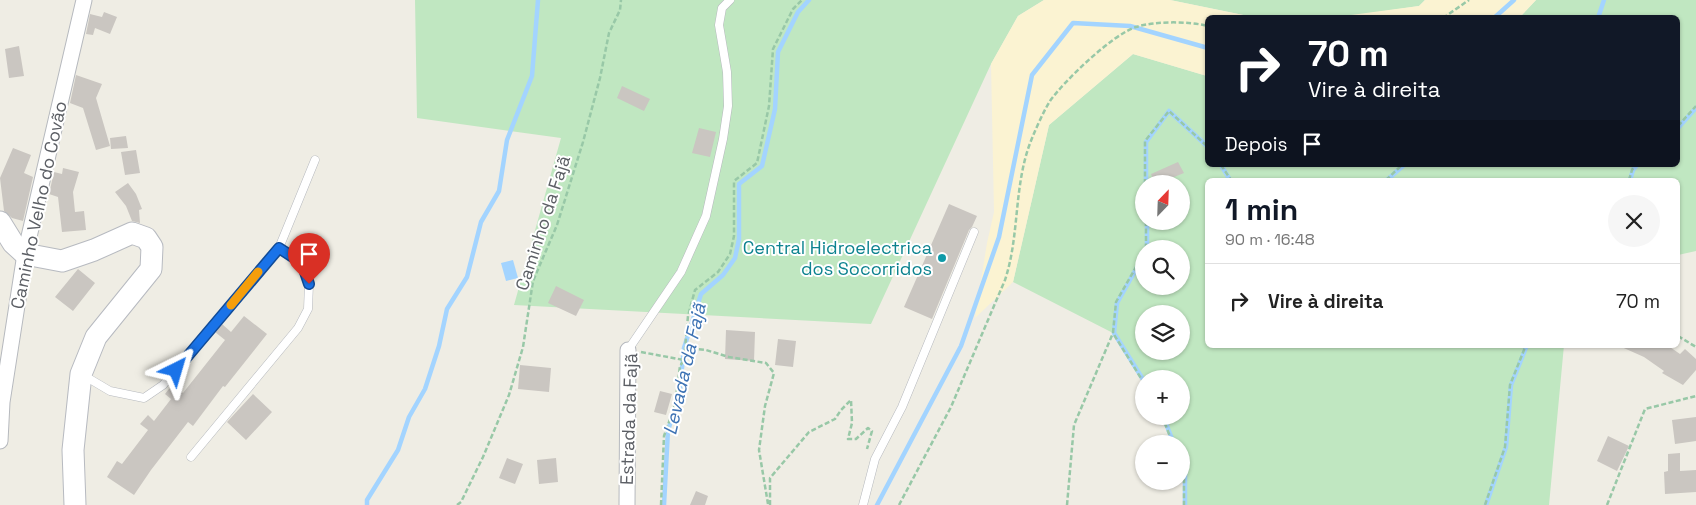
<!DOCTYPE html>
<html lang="pt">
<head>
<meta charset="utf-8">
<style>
	:root { --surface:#fff; --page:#f6f6f6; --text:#222; --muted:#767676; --line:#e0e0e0; --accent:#111827 }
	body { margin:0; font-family:"Space Grotesk",sans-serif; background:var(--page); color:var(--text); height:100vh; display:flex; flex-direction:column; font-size:19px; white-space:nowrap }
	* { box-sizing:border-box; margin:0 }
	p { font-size:16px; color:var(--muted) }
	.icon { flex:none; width:28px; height:28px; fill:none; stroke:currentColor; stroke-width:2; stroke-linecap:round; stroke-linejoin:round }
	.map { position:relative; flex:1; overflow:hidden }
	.panel { position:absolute; left:1205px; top:178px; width:475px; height:170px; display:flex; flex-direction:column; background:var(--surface); border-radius:8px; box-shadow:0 1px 4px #0004 }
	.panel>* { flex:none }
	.banner { position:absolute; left:1205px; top:15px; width:475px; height:152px; border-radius:8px; box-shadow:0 1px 4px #0004; background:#111827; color:#fff; overflow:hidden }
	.needle { width:32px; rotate:23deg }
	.buttons { position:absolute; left:1135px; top:175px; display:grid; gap:10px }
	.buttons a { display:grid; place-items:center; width:55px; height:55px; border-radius:50%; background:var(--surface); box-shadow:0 1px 4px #0004; font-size:25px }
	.pin { position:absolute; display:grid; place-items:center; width:42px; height:42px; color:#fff; margin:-51px -21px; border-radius:50% 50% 50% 0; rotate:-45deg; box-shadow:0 0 5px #0007 }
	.pin .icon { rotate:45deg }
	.me { position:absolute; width:55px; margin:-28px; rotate:40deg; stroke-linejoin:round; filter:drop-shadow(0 0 4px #0008) }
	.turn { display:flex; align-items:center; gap:18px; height:105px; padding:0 20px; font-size:22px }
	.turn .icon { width:65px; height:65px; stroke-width:2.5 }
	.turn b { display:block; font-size:35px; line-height:42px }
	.then { display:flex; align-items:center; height:48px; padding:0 20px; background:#0003; gap:10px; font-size:19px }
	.round { display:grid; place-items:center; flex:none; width:52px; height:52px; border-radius:26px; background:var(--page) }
	.headline { display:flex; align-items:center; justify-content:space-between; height:85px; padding:0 20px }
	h1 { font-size:30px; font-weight:800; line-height:38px; color:var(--accent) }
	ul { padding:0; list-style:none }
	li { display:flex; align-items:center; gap:15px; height:75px; padding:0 20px; border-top:1px solid var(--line) }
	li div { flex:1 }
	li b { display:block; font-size:19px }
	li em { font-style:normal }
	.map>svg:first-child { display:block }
</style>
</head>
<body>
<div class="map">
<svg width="1696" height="505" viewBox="0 0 1696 505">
	<rect width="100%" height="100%" fill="#efede4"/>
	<!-- green -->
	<path fill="#c0e7c1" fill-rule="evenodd" d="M415,0H1044L1018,16L991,64L871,324L514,305L561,138L417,118Z
		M1170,0H1425L1419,6L1336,18L1253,17Z
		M1536,0H1696V251L1678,255V180H1208V345H1564L1549,505H1184V470L1181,464V444H1173L1162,416H1181V379H1144V383L1113,333L1013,282L1049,125L1133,54L1207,76L1208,165H1678V18L1520,17ZM1144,184H1181V221H1144ZM1144,249H1181V286H1144ZM1144,314H1181V351H1144Z"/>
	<!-- sand -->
	<path fill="#fbf3d2" d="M1044,0H1170L1253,17L1208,18L1207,76L1133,54L1049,125L1013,282L975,318L987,243L994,212L991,64L1018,16Z
		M1425,0H1536L1520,17H1336L1419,6Z"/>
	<!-- water -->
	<path fill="#a3d4ff" d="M513,260L518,278L506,281L501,263Z"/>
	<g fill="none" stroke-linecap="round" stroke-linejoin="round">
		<!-- stream -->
		<path stroke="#a3d4ff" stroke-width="4.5" d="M1494,18L1514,0
			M1598,18L1604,0
			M1678,128L1696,108
			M1221,165L1230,180
			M1387,180L1404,165
			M1630,180L1633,170L1637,165
			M1146,184V142L1169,111L1208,147
			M1147,221V249
			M1144,255L1117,303L1114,333L1144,381
			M1163,416L1174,444
			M1181,461L1185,469V505
			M367,505V500L398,450L409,417L425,389L439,346L447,309L467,277L481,222L499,191L507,140L532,76L538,0
			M664,505L668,430L679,398L684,348L701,294L723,275L735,258L739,239V184L762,166L775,109L778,52L798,12L809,0
			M877,505L961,346L999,237L1032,75L1073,23L1130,26L1208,48
			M1486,505L1506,447L1511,385L1527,345"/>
	</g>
	<!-- building -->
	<path fill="#cac6c1" d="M104,12L117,17L110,34L95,28L93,35L86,34L90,14L102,17Z
		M19,46L24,76L9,78L5,49Z
		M76,75L102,84L96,98L110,146L96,150L83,108L70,103Z
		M622,86L650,99L644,111L617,98Z
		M699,128L716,132L710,157L692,153Z
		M126,136L128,148L111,149L110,138Z
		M13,148L31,155L24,173L33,177L23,221L12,218L4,211L0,178Z
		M136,150L140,173L125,175L121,152Z
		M1178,162L1184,173L1169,179L1171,184H1155L1151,174Z
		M63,168L79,172L73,192L75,212L84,211L86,230L62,232L58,197L49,194L54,172L62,174Z
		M128,183L136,194L142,209L139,210L140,223L132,221L126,206L115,192Z
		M949,204L977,216L972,227L969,230L932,319L904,307Z
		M78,269L95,283L73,311L55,297Z
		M556,286L584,300L576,316L548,303Z
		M244,316L267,334L225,387L223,386L193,426L188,422L151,470L134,495L107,477L117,461L122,464L148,430L140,424L148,415L154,421L171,399L165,394L172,385L183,393L225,340L215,332L222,324L231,332Z
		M726,330L755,332L754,361L725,359Z
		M778,339L796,341L793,367L775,365Z
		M1617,345H1667L1680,354L1685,349L1696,359V370L1683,385L1662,373L1664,371L1644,357Z
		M520,365L551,368L549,392L518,389Z
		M660,391L672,394L666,415L654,412Z
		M253,394L272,412L246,440L227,422Z
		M1696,417V441L1675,444L1672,420Z
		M1608,436L1629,446L1617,471L1597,461Z
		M1680,453V471L1696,470V492L1665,494L1664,472L1668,471V454Z
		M507,458L523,464L515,484L499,478Z
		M556,458L558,482L539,484L537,460Z
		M696,491L708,496L705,505H690Z"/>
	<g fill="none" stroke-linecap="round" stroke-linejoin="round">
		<!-- lane casing -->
		<g stroke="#b6b9be" stroke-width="9">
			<path id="lane" d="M628,350L681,272L706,216L723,139L728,106L727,72L719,25L722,8L730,0
				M83,375L110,391L144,398L163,385L279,248L315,160
				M191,457L298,328L308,309L309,284L302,263L279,248
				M863,505L875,459L902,407L974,232"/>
		</g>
		<!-- street casing -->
		<g stroke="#b6b9be" stroke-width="17">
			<path id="street" d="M0,441L2,402L25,254L84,0
				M627,505L628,350"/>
		</g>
		<!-- secondary casing -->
		<g stroke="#b7bac0" stroke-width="23">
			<path id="secondary" d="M0,222L13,243L25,254L62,261L94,250L132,233L146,238L152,247L151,269L96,337L81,374L73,450L75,505"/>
		</g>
		<!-- path -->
		<path stroke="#98c8a7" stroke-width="2.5" stroke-dasharray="5 2.5" stroke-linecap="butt" d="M1443,18L1469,0
			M1678,126L1696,106
			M1221,165L1231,180
			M1386,180L1402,165
			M1629,180L1632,170L1635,165
			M1145,184V141L1169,111L1208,147
			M1146,221V249
			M1144,253L1116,302L1113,333L1144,383
			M1678,336L1696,347
			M684,348L706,350L729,357L766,363L774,373L765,406L759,450L768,504
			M641,352L684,360
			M1162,416L1173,444
			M1181,464L1184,470V505
			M457,505L461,502L483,457L509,395L523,347L533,281L557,225L583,142L600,78L609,33L620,10L621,0
			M661,505L664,436L675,405L680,366L684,360L688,316L695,290L718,272L730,254L734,236V181L757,163L769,106L773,49L793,9L802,0
			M770,505V478L809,432L835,419L841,410L851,400L852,423L848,439H856L868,428L872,431L867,449
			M899,505L951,407L1005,280C1019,238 1014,192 1028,149C1032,137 1043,112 1050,101C1064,81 1113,34 1136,27C1155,21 1188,21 1208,26
			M1067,505L1074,425L1113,333
			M1485,505L1505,447L1510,385L1526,345
			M1607,505L1645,409L1696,396"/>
		<!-- lane -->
		<use href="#lane" stroke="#fff" stroke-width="8"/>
		<!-- street -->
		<use href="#street" stroke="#fff" stroke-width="15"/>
		<!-- secondary -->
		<use href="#secondary" stroke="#fff" stroke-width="21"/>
	</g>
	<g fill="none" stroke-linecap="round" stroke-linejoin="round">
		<!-- route casing -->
		<g stroke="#114b97" stroke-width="12">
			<path id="route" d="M176,370L279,248L302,263L309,284"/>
		</g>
		<!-- route -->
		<use href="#route" stroke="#1a73e8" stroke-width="9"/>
		<!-- slow -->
		<path stroke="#f59e0b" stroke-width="9" d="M231,305L258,272"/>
	</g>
	<!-- markers -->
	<circle fill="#0f9aa8" stroke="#fff" stroke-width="2" cx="942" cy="258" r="5"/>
	<g text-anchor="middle" stroke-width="4" stroke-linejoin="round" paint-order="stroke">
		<!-- street labels -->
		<g font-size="18" fill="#5c5f65" stroke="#fff">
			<text transform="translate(39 205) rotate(-78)" y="6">Caminho Velho do Covão</text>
			<text transform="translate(543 223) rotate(-72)" y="6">Caminho da Fajã</text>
			<text transform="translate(629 419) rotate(-88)" y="6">Estrada da Fajã</text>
		</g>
		<!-- culture labels -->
		<g font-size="18" fill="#0d838f" stroke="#fff" text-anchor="end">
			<text x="932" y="254">Central Hidroelectrica<tspan x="932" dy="21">dos Socorridos</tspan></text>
		</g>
		<!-- water labels -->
		<g font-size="19" font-style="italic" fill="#3e73b4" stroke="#fff">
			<text transform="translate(684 369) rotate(-77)" y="7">Levada da Fajã</text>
		</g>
	</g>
</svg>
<div class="buttons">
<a><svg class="needle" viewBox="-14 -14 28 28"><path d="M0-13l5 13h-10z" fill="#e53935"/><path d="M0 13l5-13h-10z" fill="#767676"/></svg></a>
<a><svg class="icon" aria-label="search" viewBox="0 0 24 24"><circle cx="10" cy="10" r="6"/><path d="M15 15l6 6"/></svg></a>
<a><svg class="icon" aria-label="layers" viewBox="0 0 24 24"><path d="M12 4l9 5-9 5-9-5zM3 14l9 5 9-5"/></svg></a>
<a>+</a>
<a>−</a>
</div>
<div class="pin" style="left:309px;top:284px;background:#d93025"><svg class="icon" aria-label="arrive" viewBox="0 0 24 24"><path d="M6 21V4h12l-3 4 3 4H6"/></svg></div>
<svg class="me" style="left:176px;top:370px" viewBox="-20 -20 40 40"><path d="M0-17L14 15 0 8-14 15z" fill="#1a73e8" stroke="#fff" stroke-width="4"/></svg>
<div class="banner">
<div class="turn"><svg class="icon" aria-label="right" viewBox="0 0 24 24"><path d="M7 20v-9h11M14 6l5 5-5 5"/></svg><div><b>70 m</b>Vire à direita</div></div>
<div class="then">Depois<svg class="icon" aria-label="arrive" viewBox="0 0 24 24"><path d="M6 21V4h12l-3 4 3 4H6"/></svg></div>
</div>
<section class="panel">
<div class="headline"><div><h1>1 min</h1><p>90 m · 16:48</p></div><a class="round"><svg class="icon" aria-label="close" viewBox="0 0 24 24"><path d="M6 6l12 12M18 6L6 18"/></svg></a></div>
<ul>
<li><svg class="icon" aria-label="right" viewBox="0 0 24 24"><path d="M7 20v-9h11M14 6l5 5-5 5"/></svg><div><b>Vire à direita</b></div><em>70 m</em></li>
</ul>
</section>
</div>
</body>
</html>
